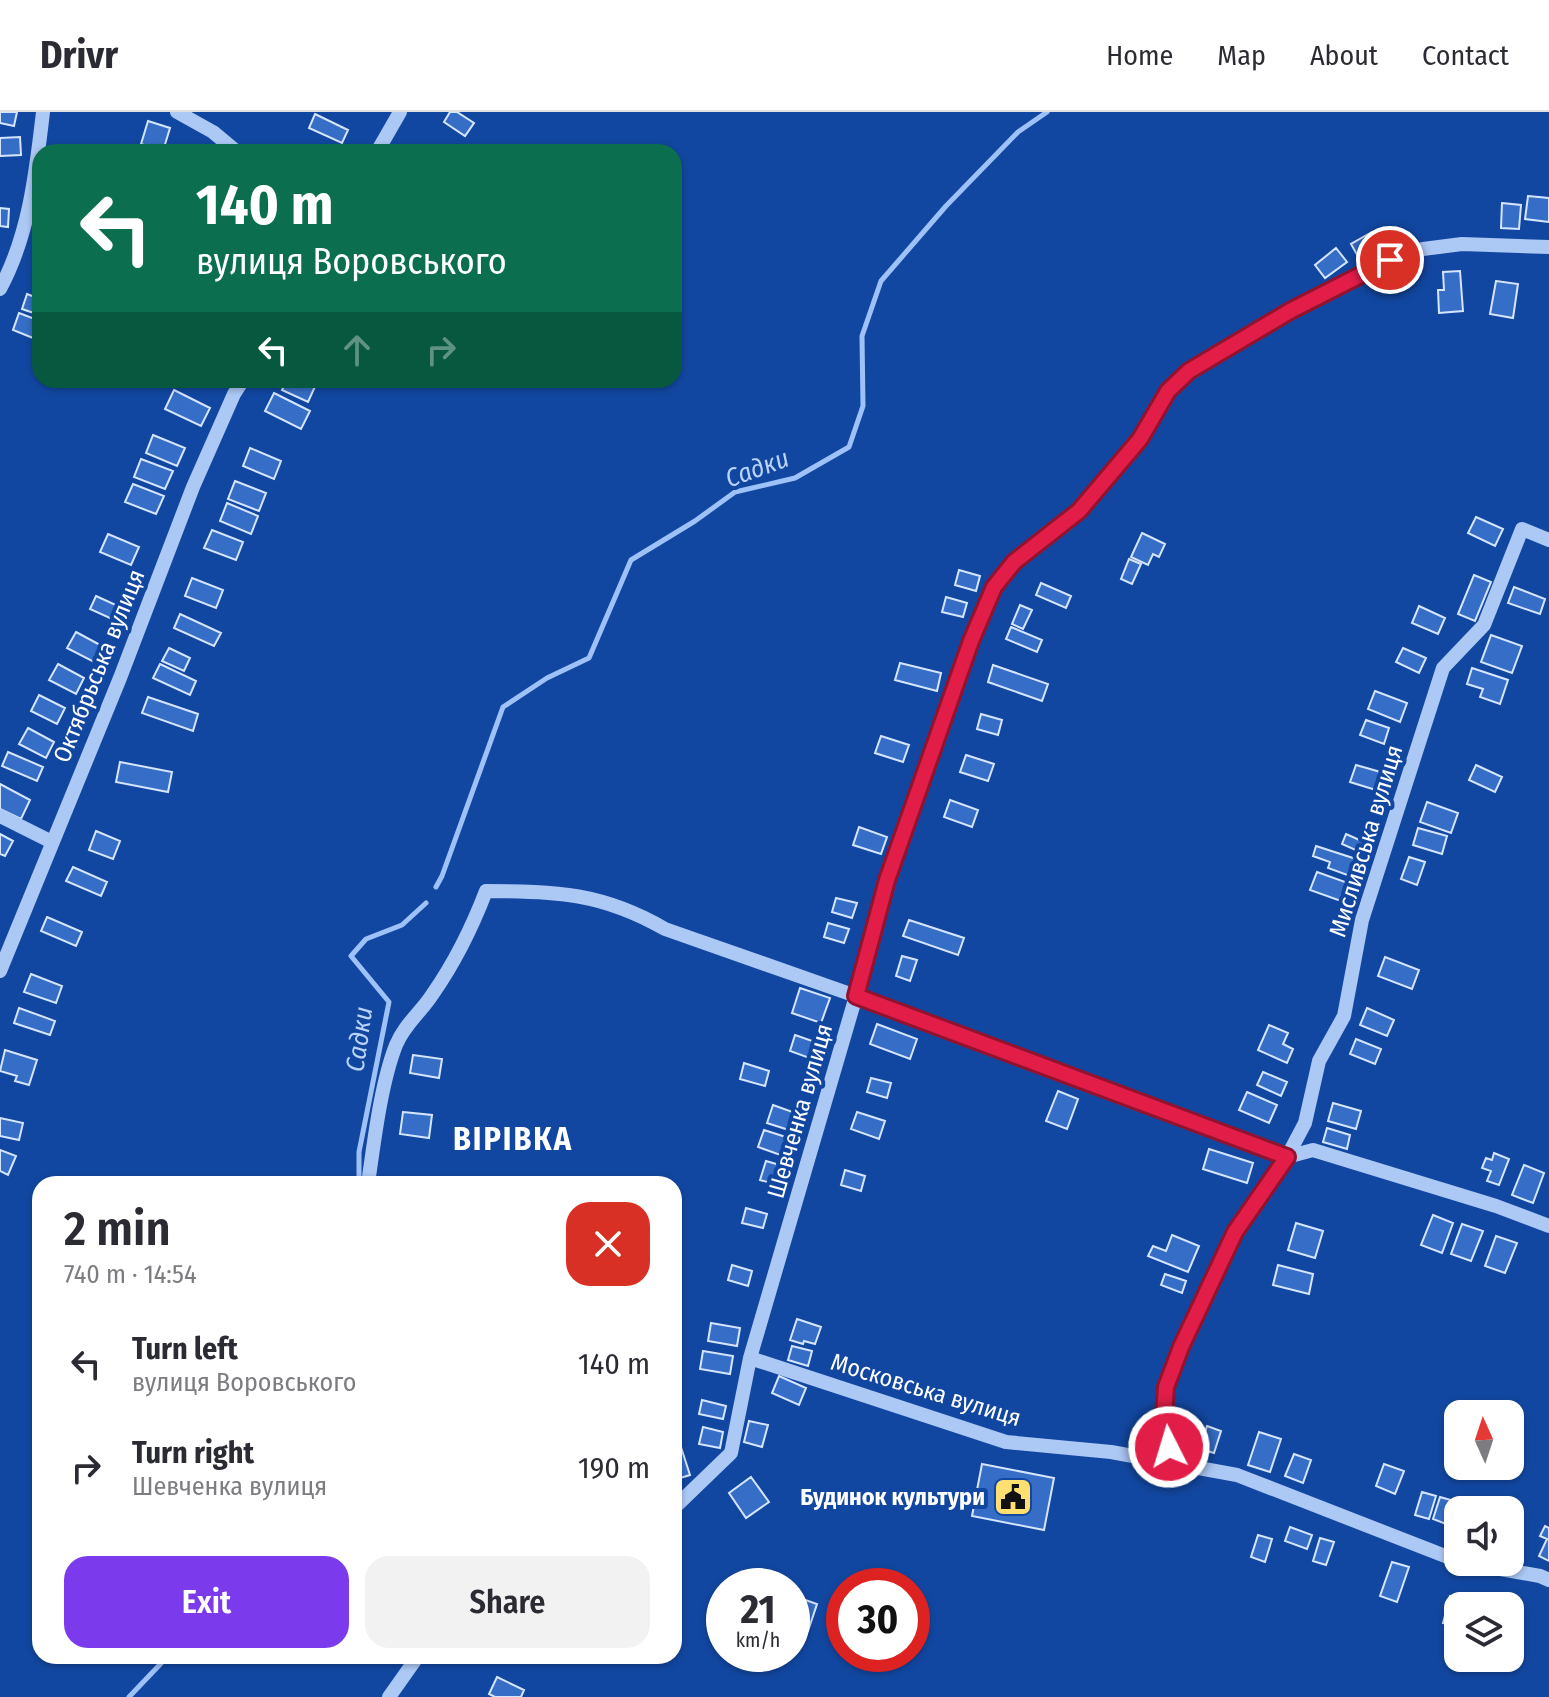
<!DOCTYPE html>
<html lang="en">
<head>
<meta charset="utf-8">
<style>
	:root { --surface:#fff; --page:#f2f2f3; --text:#2b2b33; --muted:#7c7c81; --line:#e1e1e2; --accent:#7c3aed }
	body { margin:0; font-family:"Fira Sans Condensed",sans-serif; background:var(--page); color:var(--text); height:100vh; display:flex; flex-direction:column; font-size:30px; white-space:nowrap }
	* { box-sizing:border-box; margin:0 }
	p { font-size:26px; color:var(--muted) }
	.icon { flex:none; width:44px; height:44px; fill:none; stroke:currentColor; stroke-width:2; stroke-linecap:round; stroke-linejoin:round }
	.map { position:relative; flex:1; overflow:hidden }
	.side { position:absolute; left:32px; top:1064px; width:650px; height:488px; display:flex; flex-direction:column; background:var(--surface); border-radius:24px; box-shadow:0 2px 6px #0004 }
	.side>* { flex:none }
	.hud { position:absolute; left:32px; top:32px; width:650px; height:244px; border-radius:24px; box-shadow:0 2px 6px #0004; background:#0b6e4f; color:#fff; overflow:hidden }
	.needle { width:52px; rotate:357deg }
	.buttons { position:absolute; left:1444px; top:1288px; display:grid; gap:16px }
	.buttons a { display:grid; place-items:center; width:80px; height:80px; border-radius:16px; background:var(--surface); box-shadow:0 2px 6px #0004; font-size:40px }
	.speed { position:absolute; left:706px; top:1456px; display:flex; gap:16px; font-size:40px; font-weight:700; text-align:center }
	.speed>* { display:grid; place-content:center; width:104px; height:104px; border-radius:50%; background:var(--surface); box-shadow:0 2px 6px #0004; line-height:1 }
	.speed small { font-size:20px; font-weight:400 }
	.speed .limit { border:12px solid #d22; background:#fff; color:#111 }
	.pin { position:absolute; display:grid; place-items:center; width:68px; height:68px; color:#fff; margin:-34px; border:4px solid #fff; border-radius:50%; box-shadow:0 2px 8px #0007 }
	.me { position:absolute; width:88px; margin:-44px; rotate:355deg; stroke-linejoin:round; filter:drop-shadow(0 0 6px #0008) }
	.turn { display:flex; align-items:center; gap:28px; height:168px; padding:0 32px; font-size:36px }
	.turn .icon { width:104px; height:104px; stroke-width:2.5 }
	.turn b { display:block; font-size:56px; line-height:68px }
	.lanes { display:flex; align-items:center; height:76px; padding:0 32px; background:#0003; justify-content:center; gap:40px; direction:ltr }
	.lanes .off { opacity:.35 }
	.round { display:grid; place-items:center; flex:none; width:84px; height:84px; border-radius:24px; background:var(--page) }
	.head { display:flex; align-items:center; justify-content:space-between; height:136px; padding:0 32px }
	h1 { font-size:48px; font-weight:600; line-height:60px }
	.cta { display:flex; gap:16px; margin-top:auto; padding:16px 32px }
	.cta a { flex:1; height:92px; border-radius:24px; background:var(--accent); color:#fff; font-size:32px; font-weight:600; line-height:92px; text-align:center }
	.cta a+a { background:var(--page); color:var(--text) }
	ul { padding:0; list-style:none }
	li { display:flex; align-items:center; gap:24px; height:104px; padding:0 32px }
	li div { flex:1 }
	li b { display:block; font-size:30px }
	li em { font-style:normal }
	header { display:flex; align-items:center; gap:48px; box-sizing:border-box; height:112px; padding:0 40px; background:var(--surface); border-bottom:2px solid var(--line) }
	header strong { font-size:38px }
	nav { display:flex; gap:44px; margin-inline-start:auto; font-size:28px }
	.map>svg:first-child { display:block }
</style>
</head>
<body>
<header>
<strong>Drivr</strong>
<nav><a>Home</a><a>Map</a><a>About</a><a>Contact</a></nav>
</header>
<div class="map">
<svg width="1549" height="1585" viewBox="0 0 1549 1585">
	<rect width="100%" height="100%" fill="#1247a1"/>
	<g fill="none" stroke-linecap="round" stroke-linejoin="round">
		<!-- stream -->
		<path stroke="#9ec2f8" stroke-width="5" d="M436,775L442,764L503,595L547,566L589,546L631,448L695,409L735,380L795,366L849,335L863,294L862,224L881,169L946,94L1018,20L1047,0
			M359,1072V1040L389,890L351,844L366,827L402,813L426,791
			M129,1585L168,1544"/>
	</g>
	<!-- building -->
	<path fill="#366dc6" stroke="#d5e5fe" stroke-width="2" d="M0,0H17L14,14L0,11Z
		M450,0H457L474,11L465,24L444,10Z
		M315,2L348,18L342,31L309,16Z
		M148,9L170,16L163,39L141,32Z
		M20,25L21,43L0,44V26Z
		M1528,84L1549,86V110L1525,107Z
		M1502,91L1521,93L1519,117L1501,116Z
		M0,96L9,97L8,115L0,114Z
		M1372,120L1381,135L1360,148L1351,132Z
		M1336,136L1347,150L1325,166L1315,153Z
		M1460,159L1463,199L1439,201L1438,178H1444L1443,160Z
		M1496,169L1518,172L1513,206L1490,202Z
		M27,182L40,187V203L22,197Z
		M19,201L40,209L38,228L13,218Z
		M287,268H318L308,290L282,278Z
		M174,278L210,296L201,314L165,297Z
		M274,281L310,299L301,317L265,299Z
		M153,323L185,336L177,354L146,341Z
		M250,336L281,349L274,367L243,354Z
		M141,347L173,359L165,377L134,365Z
		M235,369L266,381L259,399L228,387Z
		M133,372L164,384L156,402L125,390Z
		M227,391L258,404L251,422L220,409Z
		M1476,405L1503,417L1495,434L1468,421Z
		M212,418L243,430L236,448L204,436Z
		M1142,421L1165,432L1159,445L1153,442L1148,453L1131,445Z
		M108,422L139,435L131,453L100,440Z
		M1129,447L1141,452L1132,472L1121,467Z
		M959,458L980,464L976,479L955,473Z
		M1474,463L1491,470L1475,509L1458,502Z
		M192,466L223,478L216,496L185,484Z
		M1041,471L1071,484L1066,496L1036,483Z
		M1514,475L1545,487L1540,502L1508,491Z
		M96,484L118,494L112,507L90,497Z
		M946,485L967,491L963,505L942,500Z
		M1020,493L1032,498L1023,517L1012,512Z
		M1419,494L1445,506L1438,522L1412,511Z
		M180,502L221,521L214,534L174,516Z
		M1011,515L1042,528L1037,540L1006,527Z
		M76,520L102,534L94,550L67,536Z
		M1491,523L1522,534L1512,561L1481,550Z
		M169,536L190,546L184,559L162,549Z
		M1403,536L1426,546L1419,561L1396,550Z
		M900,551L941,561L937,579L895,568Z
		M58,552L84,566L76,582L49,568Z
		M160,552L196,569L190,583L153,566Z
		M993,553L1048,572L1042,589L988,570Z
		M1472,556L1508,568L1500,592L1480,585L1483,577L1467,572Z
		M1375,579L1407,591L1400,610L1368,597Z
		M39,583L65,596L57,612L31,599Z
		M148,585L198,602L193,619L142,601Z
		M981,602L1002,608L998,623L977,617Z
		M1366,608L1389,616L1384,632L1360,623Z
		M28,616L54,630L46,646L19,632Z
		M881,624L909,633L903,650L875,641Z
		M8,640L43,655L37,669L2,654Z
		M966,643L994,652L988,669L960,660Z
		M120,650L172,660L168,680L116,670Z
		M1356,653L1384,661L1379,679L1350,670Z
		M1476,653L1502,665L1495,680L1469,668Z
		M0,672L30,688L21,707L0,697Z
		M950,688L978,698L972,715L944,705Z
		M1427,690L1458,701L1451,721L1420,710Z
		M859,715L887,725L881,742L853,733Z
		M1418,716L1447,724L1442,742L1413,733Z
		M96,719L120,729L113,747L89,738Z
		M0,722L13,729L5,744L0,742Z
		M1346,722L1364,730L1360,740L1342,732Z
		M1316,734L1356,747L1350,764L1328,756L1330,750L1313,744Z
		M1409,745L1425,750L1417,773L1401,767Z
		M73,755L107,770L101,784L66,769Z
		M1317,760L1348,771L1341,789L1310,778Z
		M836,786L857,791L852,806L832,800Z
		M47,805L82,820L76,834L41,819Z
		M909,808L964,826L958,843L903,824Z
		M828,811L849,817L844,831L824,825Z
		M902,844L917,848L910,869L896,864Z
		M1385,845L1419,858L1412,877L1378,864Z
		M31,862L62,874L56,891L24,880Z
		M800,876L830,886L821,911L792,901Z
		M19,896L55,909L50,923L14,911Z
		M1367,896L1394,908L1387,924L1360,913Z
		M877,912L917,927L910,947L870,932Z
		M1269,913L1288,921L1283,932L1293,937L1287,951L1258,938Z
		M795,923L821,932L815,948L790,939Z
		M1356,927L1381,937L1375,952L1350,942Z
		M5,938L37,948L29,973L15,969L17,964L0,959Z
		M413,943L442,947L439,966L410,961Z
		M744,951L769,959L765,974L740,967Z
		M1263,960L1287,970L1281,984L1257,973Z
		M871,966L891,971L887,986L867,980Z
		M1058,979L1078,987L1067,1017L1046,1009Z
		M1247,980L1277,993L1269,1011L1239,998Z
		M1333,991L1361,999L1356,1017L1328,1009Z
		M773,993L801,1003L795,1020L767,1011Z
		M403,1000L432,1003L429,1026L400,1022Z
		M857,1000L885,1009L879,1027L851,1017Z
		M0,1006L23,1011L19,1028L0,1024Z
		M1327,1016L1350,1023L1347,1037L1323,1030Z
		M764,1018L792,1027L786,1045L758,1035Z
		M1209,1037L1253,1051L1247,1071L1203,1057Z
		M0,1038L16,1044L8,1063L0,1059Z
		M1494,1041L1509,1047L1499,1073L1487,1069L1491,1059L1482,1056L1486,1046L1492,1048Z
		M766,1049L783,1054L778,1073L760,1068Z
		M1524,1053L1544,1061L1533,1091L1512,1083Z
		M845,1058L865,1064L861,1079L841,1073Z
		M746,1096L767,1102L763,1116L742,1111Z
		M1433,1103L1453,1111L1442,1141L1421,1133Z
		M1296,1111L1323,1119L1315,1146L1288,1138Z
		M1462,1112L1483,1119L1471,1149L1451,1142Z
		M1172,1123L1199,1134L1188,1160L1148,1144L1153,1134L1166,1139Z
		M1496,1124L1517,1131L1505,1161L1485,1154Z
		M732,1153L752,1159L748,1174L728,1168Z
		M1278,1153L1313,1162L1309,1182L1273,1173Z
		M1165,1162L1186,1169L1182,1181L1161,1173Z
		M797,1207L821,1215L815,1232L804,1229L803,1232L790,1228Z
		M711,1211L740,1216L737,1234L708,1229Z
		M792,1234L812,1239L808,1254L788,1248Z
		M703,1239L733,1244L730,1262L700,1257Z
		M779,1264L806,1276L799,1293L772,1281Z
		M702,1288L726,1294L723,1307L699,1302Z
		M749,1309L768,1313L762,1335L744,1330Z
		M1207,1314L1221,1319L1214,1341L1200,1337Z
		M703,1315L723,1320L720,1336L699,1332Z
		M1259,1320L1281,1327L1270,1360L1248,1353Z
		M680,1332L690,1363L674,1368V1334Z
		M1294,1342L1311,1348L1303,1371L1285,1364Z
		M982,1352L1054,1366L1044,1418L972,1404Z
		M1384,1352L1404,1359L1395,1382L1376,1374Z
		M751,1365L769,1390L746,1406L729,1381Z
		M1422,1380L1436,1384L1429,1407L1415,1403Z
		M1440,1385L1454,1389L1446,1412L1433,1407Z
		M1545,1414L1549,1416V1449L1539,1444L1547,1427L1540,1424Z
		M1290,1415L1312,1423L1307,1437L1285,1429Z
		M1258,1423L1272,1427L1265,1450L1251,1445Z
		M1320,1426L1334,1430L1326,1453L1313,1449Z
		M1392,1450L1409,1455L1397,1490L1380,1484Z
		M794,1484L817,1492L808,1519L792,1514Z
		M1450,1484L1469,1489L1468,1494H1458V1515L1443,1511Z
		M497,1565L524,1578L521,1585H495L489,1582Z"/>
	<g fill="none" stroke-linecap="round" stroke-linejoin="round">
		<!-- minor -->
		<path stroke="#acc8f5" stroke-width="14" d="M177,0L213,20L237,40
			M377,40L400,0
			M0,177C29,123 36,61 43,0
			M0,704L52,730
			M0,859L120,566L193,375L234,282L243,268
			M368,1072C374,1030 381,971 396,933C404,913 421,900 432,883C453,853 473,813 486,779C556,779 603,781 665,817L856,884L1287,1045L1313,1038L1496,1094L1549,1114
			M750,1246L1006,1330L1111,1340L1237,1363L1458,1449
			M1174,1352L1163,1317L1166,1275L1181,1235L1235,1120L1287,1045L1305,1011L1319,949L1344,904L1362,808L1443,556L1484,513L1522,417L1549,428
			M674,1396L731,1341L750,1246L856,884L887,768L971,529L994,475L1014,450L1079,399L1140,327L1168,279L1189,259L1290,199L1390,148L1423,137L1462,132L1549,135
			M1461,1450L1540,1464L1549,1468
			M389,1585L418,1544"/>
	</g>
	<g fill="none" stroke-linecap="round" stroke-linejoin="round">
		<!-- route casing -->
		<g stroke="#92132f" stroke-width="20">
			<path id="route" d="M1169,1335L1163,1317L1166,1275L1181,1235L1235,1120L1287,1045L856,884L887,768L971,529L994,475L1014,450L1079,399L1140,327L1168,279L1189,259L1290,199L1390,148"/>
		</g>
		<!-- route -->
		<use href="#route" stroke="#e11d48" stroke-width="14"/>
	</g>
	<!-- icons -->
	<defs>
		<g id="civic-square" transform="scale(2)"><rect x="-9" y="-9" width="18" height="18" rx="4" fill="#ffdf70" stroke="#1247a1"/><path d="M-.6-6.5H3V-4.5H.6V-3L4-1V1h2V6H-6V1h2V-1L-.6-3ZM-1.2 2.5V6h2.4V2.5Z" fill="#111"/></g>
	</defs>
	<g fill-rule="evenodd">
		<use href="#civic-square" x="1013" y="1385"/>
	</g>
	<g text-anchor="middle" stroke-width="8" stroke-linejoin="round" paint-order="stroke">
		<!-- street labels -->
		<g font-size="24" fill="#fff" stroke="#1247a1">
			<text transform="translate(99 554) rotate(-68)" y="8">Октябрьська вулиця</text>
			<text transform="translate(1366 729) rotate(-73)" y="8">Мисливська вулиця</text>
			<text transform="translate(800 999) rotate(-74)" y="8">Шевченка вулиця</text>
			<text transform="translate(926 1278) rotate(17)" y="8">Московська вулиця</text>
		</g>
		<!-- poi labels -->
		<g font-size="24" font-weight="bold" fill="#fff" stroke="#1247a1" text-anchor="end">
			<text x="985" y="1393">Будинок культури</text>
		</g>
		<!-- water labels -->
		<g font-size="26" font-style="italic" fill="#b9d3fb" stroke="#1247a1">
			<text transform="translate(757 356) rotate(-20)" y="9">Садки</text>
			<text transform="translate(359 927) rotate(-82)" y="9">Садки</text>
		</g>
		<!-- district labels -->
		<g font-size="32" font-weight="bold" letter-spacing="2" fill="#fff" stroke="#1247a1">
			<text x="513" y="1038">ВІРІВКА</text>
		</g>
	</g>
</svg>
<div class="buttons">
<a><svg class="needle" viewBox="-14 -14 28 28"><path d="M0-13l5 13h-10z" fill="#e53935"/><path d="M0 13l5-13h-10z" fill="#7c7c81"/></svg></a>
<a><svg class="icon" aria-label="sound" viewBox="0 0 24 24"><path d="M4 9h4l5-4v14l-5-4H4zM17 9q2 3 0 6"/></svg></a>
<a><svg class="icon" aria-label="layers" viewBox="0 0 24 24"><path d="M12 4l9 5-9 5-9-5zM3 14l9 5 9-5"/></svg></a>
</div>
<div class="speed"><div>21<small>km/h</small></div><div class="limit">30</div></div>
<div class="pin" style="left:1390px;top:148px;background:#d93025"><svg class="icon" aria-label="arrive" viewBox="0 0 24 24"><path d="M6 21V4h12l-3 4 3 4H6"/></svg></div>
<svg class="me" style="left:1169px;top:1335px" viewBox="-20 -20 40 40"><circle r="17" fill="#e11d48" stroke="#fff" stroke-width="3"/><path d="M0-11L8 9 0 5-8 9z" fill="#fff"/></svg>
<div class="hud">
<div class="turn"><svg class="icon" aria-label="left" viewBox="0 0 24 24"><path d="M17 20v-9H6M10 6l-5 5 5 5"/></svg><div><b>140 m</b>вулиця Воровського</div></div>
<div class="lanes"><svg class="icon" aria-label="left" viewBox="0 0 24 24"><path d="M17 20v-9H6M10 6l-5 5 5 5"/></svg><svg class="icon off" aria-label="ahead" viewBox="0 0 24 24"><path d="M12 20V5M6 11l6-6 6 6"/></svg><svg class="icon off" aria-label="right" viewBox="0 0 24 24"><path d="M7 20v-9h11M14 6l5 5-5 5"/></svg></div>
</div>
<section class="side">
<div class="head"><div><h1>2 min</h1><p>740 m · 14:54</p></div><a class="round" style="background:#d93025;color:#fff"><svg class="icon" aria-label="close" viewBox="0 0 24 24"><path d="M6 6l12 12M18 6L6 18"/></svg></a></div>
<ul>
<li><svg class="icon" aria-label="left" viewBox="0 0 24 24"><path d="M17 20v-9H6M10 6l-5 5 5 5"/></svg><div><b>Turn left</b><p>вулиця Воровського</p></div><em>140 m</em></li>
<li><svg class="icon" aria-label="right" viewBox="0 0 24 24"><path d="M7 20v-9h11M14 6l5 5-5 5"/></svg><div><b>Turn right</b><p>Шевченка вулиця</p></div><em>190 m</em></li>
</ul>
<div class="cta"><a>Exit</a><a>Share</a></div>
</section>
</div>
</body>
</html>
